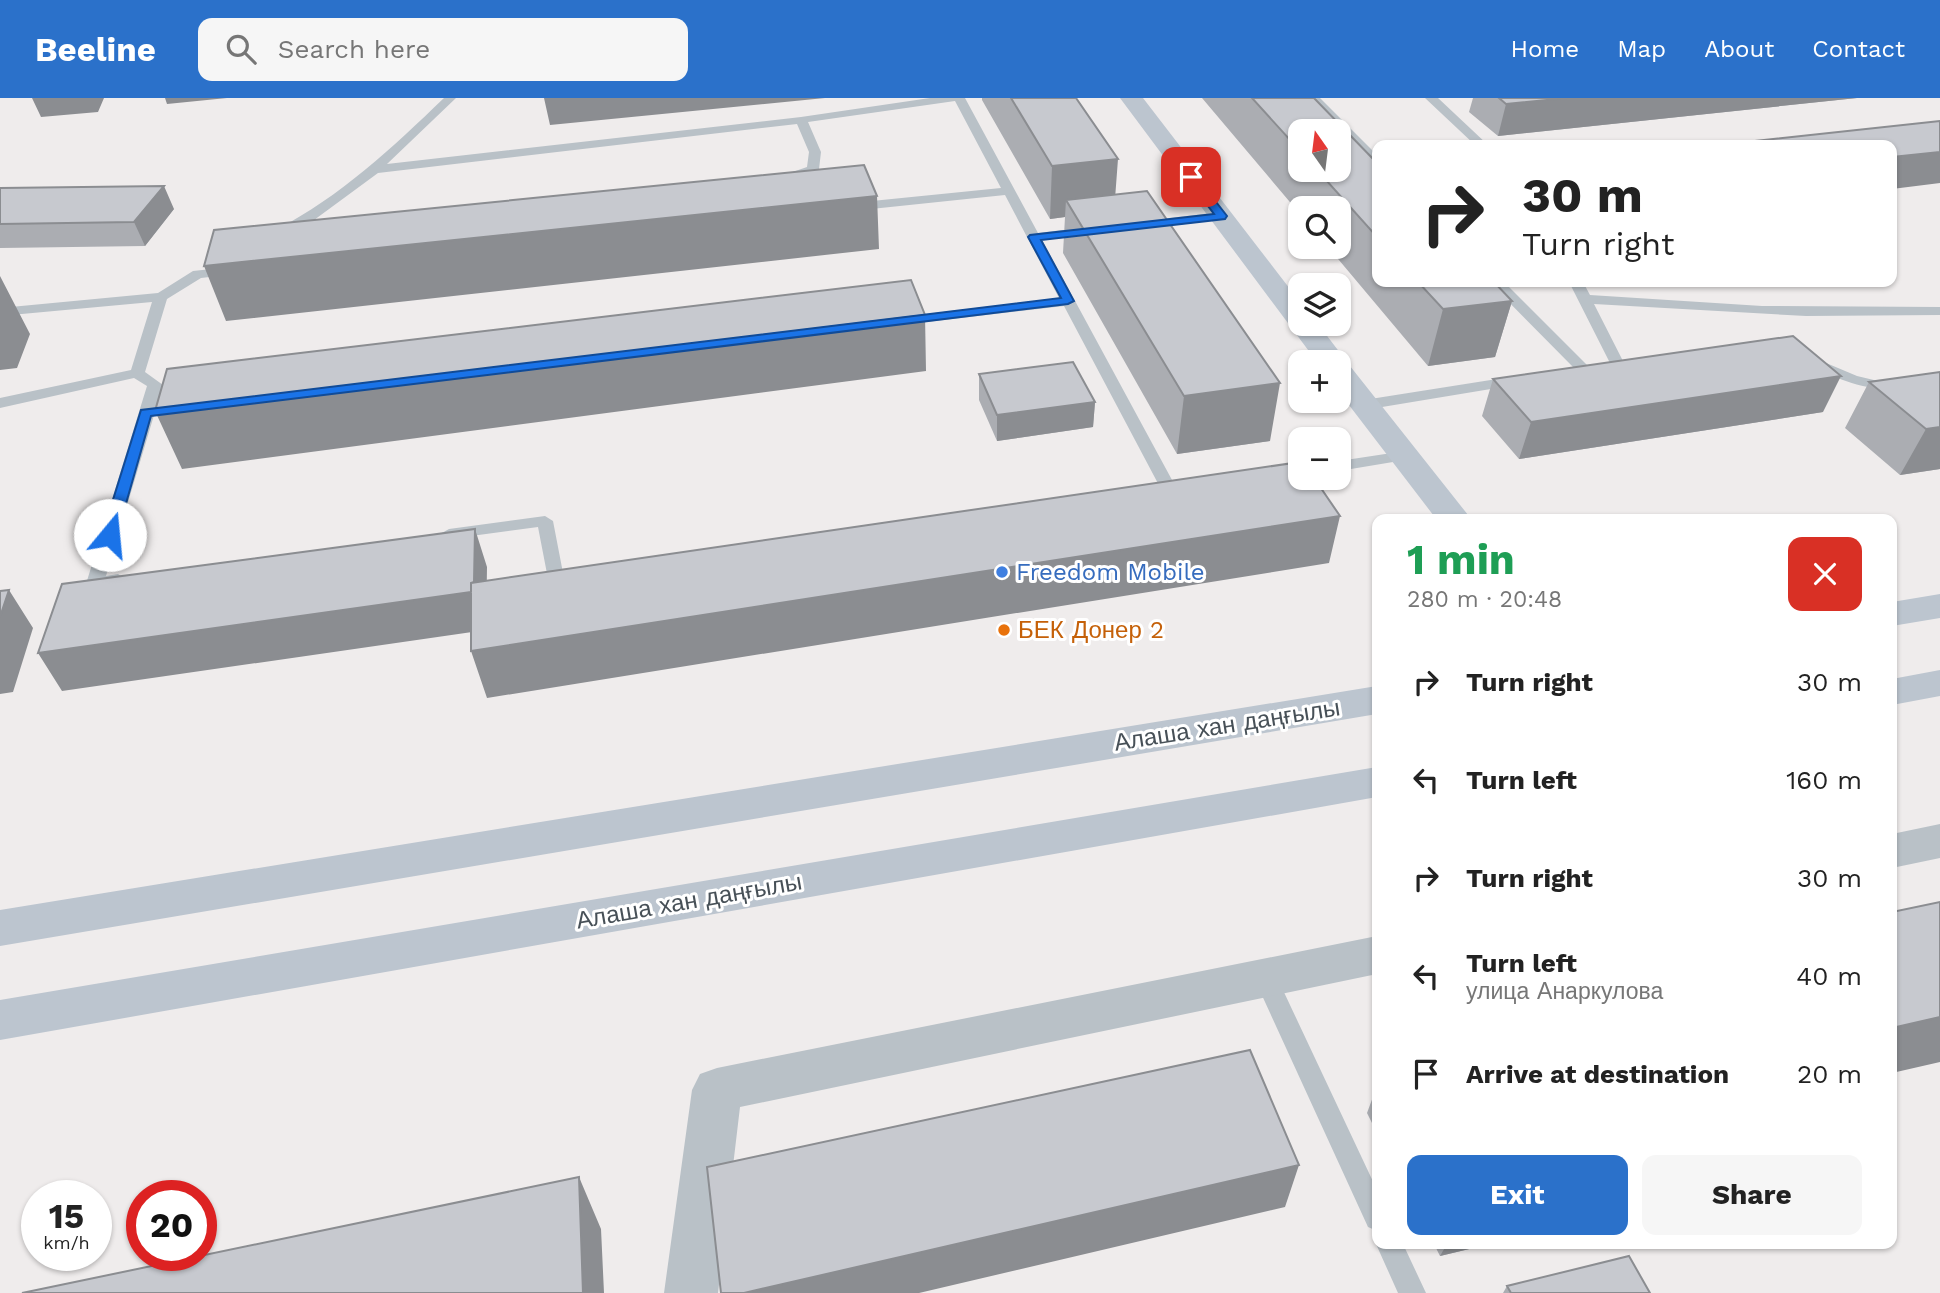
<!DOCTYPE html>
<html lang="en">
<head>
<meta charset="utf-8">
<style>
	:root { --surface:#fff; --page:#f6f6f6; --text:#222; --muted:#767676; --accent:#2b71ca }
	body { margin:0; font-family:"Work Sans",sans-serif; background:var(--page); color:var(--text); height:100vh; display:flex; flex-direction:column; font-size:26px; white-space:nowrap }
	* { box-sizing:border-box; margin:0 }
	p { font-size:23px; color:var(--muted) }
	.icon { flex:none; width:38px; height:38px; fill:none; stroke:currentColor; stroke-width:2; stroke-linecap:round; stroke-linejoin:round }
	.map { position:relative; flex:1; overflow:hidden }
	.details { position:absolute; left:1372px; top:416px; width:525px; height:735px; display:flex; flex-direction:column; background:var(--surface); border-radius:14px; box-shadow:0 2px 5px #0004 }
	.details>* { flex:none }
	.banner { position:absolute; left:1372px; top:42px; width:525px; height:147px; border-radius:14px; box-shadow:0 2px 5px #0004; background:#fff; color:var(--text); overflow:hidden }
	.needle { width:46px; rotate:346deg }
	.controls { position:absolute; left:1288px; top:21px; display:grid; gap:14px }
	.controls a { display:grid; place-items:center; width:63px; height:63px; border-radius:14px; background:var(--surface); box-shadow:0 2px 5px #0004; font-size:35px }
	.speed { position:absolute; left:21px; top:1082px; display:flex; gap:14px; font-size:35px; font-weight:700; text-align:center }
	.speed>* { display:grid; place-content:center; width:91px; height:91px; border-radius:50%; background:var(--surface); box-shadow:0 2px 5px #0004; line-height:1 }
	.speed small { font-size:18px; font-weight:400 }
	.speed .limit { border:10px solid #d22; background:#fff; color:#111 }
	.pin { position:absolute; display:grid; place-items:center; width:60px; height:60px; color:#fff; margin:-30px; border-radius:14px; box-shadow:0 4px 10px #0006 }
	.me { position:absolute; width:77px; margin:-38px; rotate:17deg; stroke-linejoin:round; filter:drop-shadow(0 0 5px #0008) }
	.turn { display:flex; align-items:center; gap:24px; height:147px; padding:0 35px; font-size:32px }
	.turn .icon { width:91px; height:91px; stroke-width:2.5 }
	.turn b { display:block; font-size:49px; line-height:60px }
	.round { display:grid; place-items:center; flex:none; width:74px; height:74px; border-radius:14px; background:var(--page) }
	.head { display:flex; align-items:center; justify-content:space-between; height:119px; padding:0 35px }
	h1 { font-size:42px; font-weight:700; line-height:52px; color:#1e9e55 }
	.primary-button { display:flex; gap:14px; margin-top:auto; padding:14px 35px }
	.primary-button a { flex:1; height:80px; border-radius:14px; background:var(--accent); color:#fff; font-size:28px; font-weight:700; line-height:80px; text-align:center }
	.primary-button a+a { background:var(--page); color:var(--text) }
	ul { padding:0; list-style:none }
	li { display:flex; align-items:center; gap:21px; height:98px; padding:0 35px }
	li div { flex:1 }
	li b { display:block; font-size:26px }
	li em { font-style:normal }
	header { display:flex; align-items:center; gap:42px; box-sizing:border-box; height:98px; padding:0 35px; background:var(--accent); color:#fff }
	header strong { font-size:33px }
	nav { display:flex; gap:38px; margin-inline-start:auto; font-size:24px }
	.search { width:490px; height:63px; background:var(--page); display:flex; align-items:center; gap:18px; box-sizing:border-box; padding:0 24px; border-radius:14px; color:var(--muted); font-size:26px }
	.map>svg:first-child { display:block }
</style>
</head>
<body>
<header>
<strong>Beeline</strong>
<div class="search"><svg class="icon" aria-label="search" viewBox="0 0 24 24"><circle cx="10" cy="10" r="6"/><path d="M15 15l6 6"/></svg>Search here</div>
<nav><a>Home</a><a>Map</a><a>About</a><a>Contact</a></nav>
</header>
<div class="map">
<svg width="1940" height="1195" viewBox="0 0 1940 1195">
	<rect width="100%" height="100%" fill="#efecec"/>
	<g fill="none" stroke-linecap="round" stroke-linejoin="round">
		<!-- lane -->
		<path fill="#b9c1c7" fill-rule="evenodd" d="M444,0H456L387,66L801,19L930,0H965L1038,135L1088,129L1095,133L1088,137L1042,142L1178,393L1170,398L1162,393L1064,208L901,227L894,223L901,219L1059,200L1005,97L852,113L846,109L852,105L1001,90L955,3L808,24L821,54L819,71L788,84L782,80L784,77L807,69L809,54L797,26L378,75L310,125L286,138H276V132C341,98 392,50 444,0Z
			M1308,0H1320L1377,57V68L1373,67Z
			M1425,0H1438L1488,47H1475Z
			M1221,114L1227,118L1226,121L1143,131L1137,127L1143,123Z
			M230,169L235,170V176L201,180L167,201L145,274L163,287L106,478L118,476L127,482C120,490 99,493 89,490L86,486L147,288L134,280L0,310V300L131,272L152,204L0,218V210L158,195L193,173Z
			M1489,184H1504L1589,269L1591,272L1589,275L1558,278L1556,275L1558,272L1573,269Z
			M1569,184H1583L1590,197L1762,208L1940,209V217L1806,218L1594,206L1625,267L1618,271L1611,267Z
			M1819,262L1857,278L1878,283L1940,278V288C1889,295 1860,293 1814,269L1812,266L1814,263Z
			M1516,278L1521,280L1524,283L1521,286L1364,312L1356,307L1364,302Z
			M1405,353L1411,355L1413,358L1411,361L1339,373V363Z
			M545,418L553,423L563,475H578L581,479L578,483L555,488L549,486L538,429L449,441L440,436L449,431Z
			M1266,870L1274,873L1377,1092V1133L1368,1129L1254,880L1258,873Z
			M1377,1142V1146H1403L1426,1195H1398L1376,1146Z"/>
		<!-- street -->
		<path fill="#b9c1c7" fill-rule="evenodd" d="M1940,726V760L1892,770V736Z
			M1377,838V876L740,1009L718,1195H664L692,992L700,976L717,970Z"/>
		<!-- secondary -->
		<path fill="#bcc5cf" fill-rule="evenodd" d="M1120,0H1143L1300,204V226H1318L1347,264L1345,267L1350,268L1472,422H1437L1339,294V264H1317Z
			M1940,496V520L1892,528V504Z
			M1940,572V598L1892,607V581Z
			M1377,588V616L0,848V812Z
			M1377,669V699L0,942V902Z"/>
	</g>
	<!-- wall -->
	<path fill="#abadb2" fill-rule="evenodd" d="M982,0H1076L1115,96L1270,343L1177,356L1063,155L1065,119L1050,121L982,2Z
		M1202,0H1314L1377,65V184H1494L1512,203L1495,259L1428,268L1328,149H1339V110H1300V116ZM1300,33L1339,72H1300Z
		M1473,0H1857L1498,38L1469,14Z
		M0,90L174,111L145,148L0,150Z
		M1940,274V371L1900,377L1845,330L1869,284Z
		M979,276L1095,304L1093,329L997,343L979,302Z
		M1493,281L1823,314L1519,361L1482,318Z
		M1377,988V1035L1367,1015Z
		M1434,1146H1490L1440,1158Z
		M1507,1188L1650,1195H1503Z"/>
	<!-- shaded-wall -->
	<path fill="#8b8d91" d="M32,0H104L98,14L41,19Z
		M165,0H227L167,6Z
		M544,0H825L550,27Z
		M1567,0H1857L1498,38L1506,6Z
		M1940,54V85L1892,91V59Z
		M1118,61L1114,114L1066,102L1065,119L1050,121L1052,68Z
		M164,88L174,111L145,148L134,124Z
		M877,98L879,151L226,223L204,168Z
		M0,178L30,236L17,270L0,272Z
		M1512,203L1495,259L1428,268L1443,211Z
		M925,217L926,273L182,371L155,313Z
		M1841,278L1823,314L1519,361L1531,324Z
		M1280,285L1270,343L1177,356L1184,298Z
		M1095,304L1093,329L997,343V317Z
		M1940,329V371L1900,377L1926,331Z
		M1340,418L1329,465L487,600L471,553Z
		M475,431L487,469L486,532L62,593L38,555Z
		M9,492L33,530L13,594L0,596V519Z
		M1940,919V964L1892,975V930Z
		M1299,1067L1285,1109L919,1195H744Z
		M579,1079L601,1131L604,1195H583Z
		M1447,1146H1490L1440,1158Z"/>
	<!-- building -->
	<path fill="#c7c9cf" stroke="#8b8d91" stroke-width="2" d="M1011,0H1076L1118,61L1052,68Z
		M1252,0H1314L1377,65V139L1317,72H1339V33H1300V53Z
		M1499,0H1567L1506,6Z
		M1940,23V54L1892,59V47H1718Z
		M864,67L877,98L204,168L214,132Z
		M164,88L134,124L0,126V90Z
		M1147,93L1280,285L1184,298L1066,102Z
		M911,182L925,217L155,313L167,271Z
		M1418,184H1494L1512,203L1443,211Z
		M1793,238L1841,278L1531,324L1493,281Z
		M1073,264L1095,304L997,317L979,276Z
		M1940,274V329L1926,331L1869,284Z
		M1300,364V380H1314L1340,418L471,553V485Z
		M475,431L474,484L471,485V494L38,555L62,486Z
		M9,492L0,519V493Z
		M1940,804V919L1892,930V814Z
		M1250,952L1299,1067L744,1195H721L707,1069Z
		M579,1079L583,1195H22Z
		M1629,1158L1650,1195H1511L1507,1188Z"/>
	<!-- route -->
	<path fill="#1a73e8" stroke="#114b97" stroke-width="2" d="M1188,77H1195L1227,118L1225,121L1041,142L1074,203L1068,206L151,318L117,437L110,441L102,437L141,312L1061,200L1028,139L1030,137L1214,116L1186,79Z"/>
	<!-- markers -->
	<circle fill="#3f7fe0" stroke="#fff" stroke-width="2.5" cx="1002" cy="474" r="7"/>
	<circle fill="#e8710a" stroke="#fff" stroke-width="2.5" cx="1004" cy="532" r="7"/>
	<g text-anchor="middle" stroke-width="6" stroke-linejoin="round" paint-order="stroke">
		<!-- shop labels -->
		<g font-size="24" fill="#366cbe" stroke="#fff" text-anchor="start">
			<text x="1016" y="482">Freedom Mobile</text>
		</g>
		<!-- food labels -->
		<g font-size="24" fill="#c56008" stroke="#fff" text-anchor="start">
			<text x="1018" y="540">БЕК Донер 2</text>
		</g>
		<!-- street labels -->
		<g font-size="24" fill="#475057" stroke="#fff">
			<text transform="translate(1227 627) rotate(-9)" y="8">Алаша хан даңғылы</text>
			<text transform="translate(689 803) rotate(-10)" y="8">Алаша хан даңғылы</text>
		</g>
	</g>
</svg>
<div class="controls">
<a><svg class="needle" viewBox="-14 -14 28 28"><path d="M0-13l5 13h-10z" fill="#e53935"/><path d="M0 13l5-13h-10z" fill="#767676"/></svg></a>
<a><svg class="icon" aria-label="search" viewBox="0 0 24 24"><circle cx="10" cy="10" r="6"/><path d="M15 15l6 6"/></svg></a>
<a><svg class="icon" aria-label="layers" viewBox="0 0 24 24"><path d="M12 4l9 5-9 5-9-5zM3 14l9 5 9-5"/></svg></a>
<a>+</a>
<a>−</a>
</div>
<div class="speed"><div>15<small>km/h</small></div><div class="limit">20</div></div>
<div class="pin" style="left:1191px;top:79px;background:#d93025"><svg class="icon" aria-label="arrive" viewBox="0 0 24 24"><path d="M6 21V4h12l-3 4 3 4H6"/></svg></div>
<svg class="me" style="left:110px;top:437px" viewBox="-20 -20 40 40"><circle r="19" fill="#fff"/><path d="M0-13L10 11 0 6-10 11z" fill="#1a73e8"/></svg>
<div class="banner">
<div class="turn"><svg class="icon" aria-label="right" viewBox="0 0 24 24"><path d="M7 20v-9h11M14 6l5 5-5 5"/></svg><div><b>30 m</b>Turn right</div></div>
</div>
<section class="details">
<div class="head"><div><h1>1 min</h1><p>280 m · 20:48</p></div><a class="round" style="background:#d93025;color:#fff"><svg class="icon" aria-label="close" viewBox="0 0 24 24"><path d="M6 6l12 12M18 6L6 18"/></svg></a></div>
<ul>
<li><svg class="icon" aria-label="right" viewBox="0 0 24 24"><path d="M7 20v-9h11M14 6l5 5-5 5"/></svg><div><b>Turn right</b></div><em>30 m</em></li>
<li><svg class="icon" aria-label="left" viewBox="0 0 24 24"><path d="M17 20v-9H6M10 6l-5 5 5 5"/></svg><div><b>Turn left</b></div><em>160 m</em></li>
<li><svg class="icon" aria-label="right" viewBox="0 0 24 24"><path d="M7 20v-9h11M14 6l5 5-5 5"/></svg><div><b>Turn right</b></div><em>30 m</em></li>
<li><svg class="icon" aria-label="left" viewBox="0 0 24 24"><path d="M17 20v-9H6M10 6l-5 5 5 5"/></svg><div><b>Turn left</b><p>улица Анаркулова</p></div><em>40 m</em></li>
<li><svg class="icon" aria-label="arrive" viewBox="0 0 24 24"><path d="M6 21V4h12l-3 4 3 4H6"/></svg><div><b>Arrive at destination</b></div><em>20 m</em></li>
</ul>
<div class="primary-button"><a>Exit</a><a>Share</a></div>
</section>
</div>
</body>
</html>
